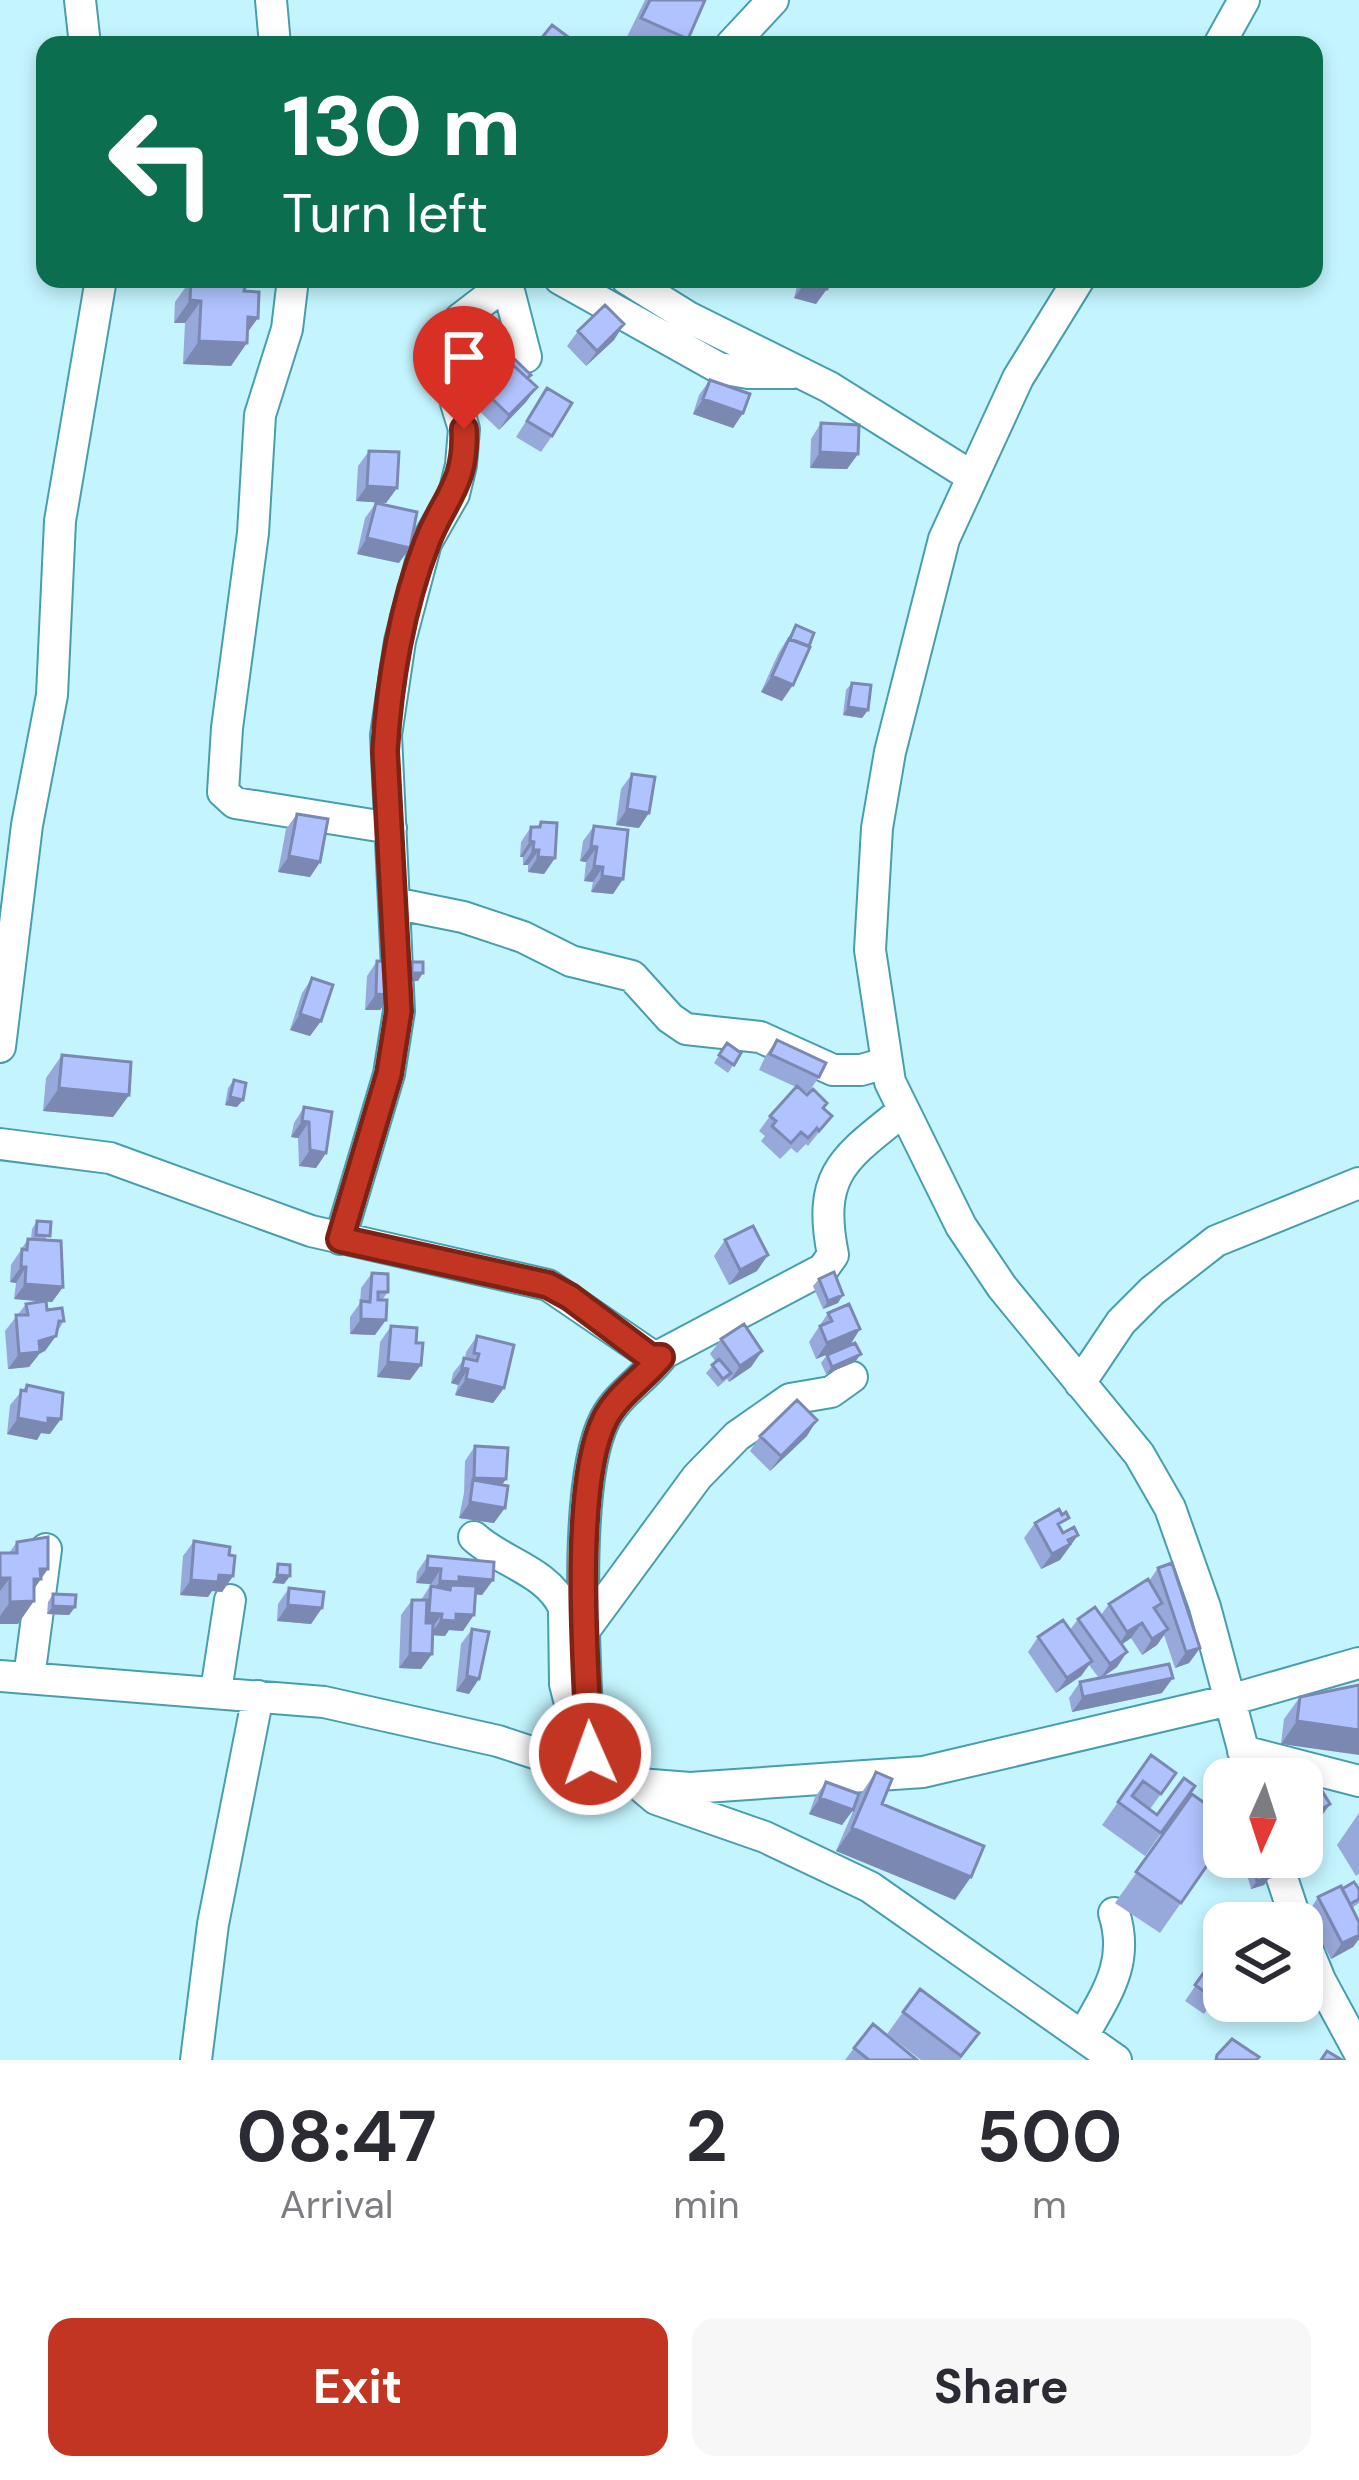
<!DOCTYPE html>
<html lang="en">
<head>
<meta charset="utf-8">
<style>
	:root { --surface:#fff; --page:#f7f7f7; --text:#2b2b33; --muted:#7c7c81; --accent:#c23522 }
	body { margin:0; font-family:"DM Sans",sans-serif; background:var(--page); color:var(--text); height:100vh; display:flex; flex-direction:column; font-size:45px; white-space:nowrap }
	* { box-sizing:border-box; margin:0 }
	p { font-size:39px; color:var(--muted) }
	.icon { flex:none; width:66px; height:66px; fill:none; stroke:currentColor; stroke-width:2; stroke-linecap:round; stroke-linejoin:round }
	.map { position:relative; height:2060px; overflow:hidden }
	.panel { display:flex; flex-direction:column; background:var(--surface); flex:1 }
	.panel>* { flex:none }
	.banner { position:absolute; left:36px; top:36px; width:1287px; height:252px; border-radius:24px; box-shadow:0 6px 18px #0003; background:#0b6e4f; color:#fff; overflow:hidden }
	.needle { width:78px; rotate:183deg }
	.tools { position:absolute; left:1203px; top:1758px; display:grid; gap:24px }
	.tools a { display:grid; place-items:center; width:120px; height:120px; border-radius:24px; background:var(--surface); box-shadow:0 6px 18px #0003; font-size:60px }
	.pin { position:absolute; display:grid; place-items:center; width:102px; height:102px; color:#fff; margin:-123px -51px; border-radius:50% 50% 50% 0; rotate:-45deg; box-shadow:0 0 12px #0007 }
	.pin .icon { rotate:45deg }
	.me { position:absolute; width:132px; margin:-66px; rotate:358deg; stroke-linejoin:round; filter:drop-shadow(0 0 9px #0008) }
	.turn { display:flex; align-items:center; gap:42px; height:252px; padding:0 48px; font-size:54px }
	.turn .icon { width:156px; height:156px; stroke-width:2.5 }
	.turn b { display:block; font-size:84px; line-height:102px }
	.eta { display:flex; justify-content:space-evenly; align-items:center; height:204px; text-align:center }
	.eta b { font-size:72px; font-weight:700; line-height:84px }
	.primary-button { display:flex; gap:24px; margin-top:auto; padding:24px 48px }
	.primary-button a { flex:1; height:138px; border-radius:24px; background:var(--accent); color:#fff; font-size:48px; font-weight:700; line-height:138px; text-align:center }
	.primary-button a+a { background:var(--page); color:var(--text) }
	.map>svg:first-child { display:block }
</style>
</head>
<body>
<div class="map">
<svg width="1359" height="2060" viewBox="0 0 1359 2060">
	<rect width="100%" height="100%" fill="#c4f5ff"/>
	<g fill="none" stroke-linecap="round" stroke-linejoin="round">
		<!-- minor casing -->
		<g stroke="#479eae" stroke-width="34">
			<path id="minor" d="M80,0L85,45
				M271,0L275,45
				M731,45L773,0
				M1219,45L1244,0
				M293,279L287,329L260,415L253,533L227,728L223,792L235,803L391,828
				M560,279L719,368L748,373H793
				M627,279L688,317L829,387L971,476
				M1079,279L1018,378L944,539L890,752L877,828L870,950L890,1082L961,1226L1002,1287L1139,1454L1170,1508L1205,1607L1251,1779
				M507,283L526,357
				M394,903L463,917L523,937L571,961L632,976L670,1018L686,1029L760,1037L833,1070H861L886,1063
				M0,1047L27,825L52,695L60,521L101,279
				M0,1144L110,1158L311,1231L548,1285L655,1358L823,1269L833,1255C817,1174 843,1159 903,1111
				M340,1239L389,1074L399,1011L386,735L400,641L426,543L454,494L461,465L464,429L456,403L463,366L460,319L512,279
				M1080,1383L1121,1322L1152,1291L1216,1241L1359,1183
				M474,1537C502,1563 548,1571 564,1608L565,1684L576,1727
				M586,1628L697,1477L737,1436L790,1399L831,1392L852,1377
				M0,1676L324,1702L498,1741L601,1775L639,1784L690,1788L923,1772L1230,1700L1359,1663
				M29,1678L46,1549
				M216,1691L230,1600
				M1243,1751L1359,1781
				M589,1754C586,1675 571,1485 605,1419C618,1394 644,1379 661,1357
				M643,1788L656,1799L765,1837L870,1887L1116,2060
				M1275,1857L1297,1923
				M1302,1936L1320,1980L1359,2052
				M1083,2036C1106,1994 1130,1963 1114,1913
				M196,2060L213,1924L258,1696"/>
		</g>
		<!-- minor -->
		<use href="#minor" stroke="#fff" stroke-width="30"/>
	</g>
	<!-- wall -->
	<path fill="#97a8da" d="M645,0H705L683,45H635L625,41Z
		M178,279L226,281V279H253L245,291L247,333L231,366L183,364L185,323H174L175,302L190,281Z
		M799,279H830L816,304L794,298Z
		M624,324L614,340L586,366L567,346L578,331Z
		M496,354L537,387L526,402L499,430L475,407L485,392L503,373L491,361Z
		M710,380L743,413L733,428L693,414L699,395Z
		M547,388L552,436L541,452L516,437Z
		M821,423L858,454L847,469L810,468L811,439Z
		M369,451L397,488L386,503L356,501L358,466Z
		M376,503L399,563L357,554L365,518Z
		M796,625L782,701L761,692L778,654Z
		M852,683L868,710L862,718L843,715L846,690Z
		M632,774L639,828L616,825L621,789Z
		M297,814L320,862L310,877L278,872L286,829Z
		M541,822L555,858L544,874L528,872V865H523V857H520L521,842L531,827H537Z
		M594,826L623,879L613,894L591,892L593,882L584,881L586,862L580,861L583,841Z
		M377,961L406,973L395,988H391L390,995L380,1010H365L367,976Z
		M412,962L418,981H407L406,970Z
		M312,978L321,1021L310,1036L290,1030L302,993Z
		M777,1040L819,1077L808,1093L801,1090L832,1116L808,1146L806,1144L797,1153L791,1148L780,1159L761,1141L765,1136L759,1131L770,1116L796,1087L759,1070L766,1055Z
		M727,1043L741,1053L728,1073L714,1063Z
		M62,1055L129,1095L113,1117L43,1111L46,1078Z
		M234,1080L237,1107L225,1105L228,1088Z
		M304,1107L326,1153L316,1168L299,1166L298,1138L291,1137L294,1123Z
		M37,1221L47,1240L63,1287L52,1302H46L47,1310L64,1321L45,1351L40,1353L29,1367L8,1369L5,1331L26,1304L44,1302L14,1299L16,1283L10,1282L11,1265L28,1239H31L32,1229Z
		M725,1240L757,1271L729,1285L714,1256Z
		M372,1273L388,1292L382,1300L375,1335L350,1334V1317L360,1303L361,1288Z
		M819,1279L838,1303L823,1309L813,1286Z
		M828,1313L860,1329L850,1345L816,1359L809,1342Z
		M391,1326L410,1380L377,1377L380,1342Z
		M477,1336L504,1388L493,1403L455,1395L458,1385L451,1383L453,1373L465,1358L466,1352Z
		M721,1339L762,1351L751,1367L729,1382L727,1379L718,1387L706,1373L716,1362L710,1354Z
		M827,1355L855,1362L826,1374L821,1363Z
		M27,1385L50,1434L41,1433L37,1440L7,1434L10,1405Z
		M760,1436H807L770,1471L750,1451Z
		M475,1446L506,1479L502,1485L494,1523L459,1518L464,1493L465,1461Z
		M1035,1523L1063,1533L1078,1535L1060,1560L1041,1569L1024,1538Z
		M194,1541L229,1555L233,1576L222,1592L212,1591L208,1597L180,1595L183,1556Z
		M17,1542L34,1589L18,1624H0V1553H9Z
		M428,1556L493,1580L482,1595L475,1594L463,1631L449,1630L445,1636L432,1635V1654L421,1669L399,1668L401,1615L412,1600H421L430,1586L431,1584L416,1583L417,1572Z
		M1158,1568L1200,1648L1189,1663L1175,1668L1164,1635L1157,1645L1142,1655L1131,1638L1122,1644L1117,1667L1101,1678L1162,1693L1072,1712L1069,1698L1080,1682L1099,1678L1089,1665L1081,1676L1056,1693L1028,1652L1038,1637L1070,1630L1078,1619L1101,1615L1109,1604L1149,1581Z
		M289,1588L322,1608L311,1624L277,1621L278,1604Z
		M53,1594L75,1607L69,1615L47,1614L48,1602Z
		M472,1629L469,1694L456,1691L461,1644Z
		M1359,1685L1281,1744L1284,1719L1300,1697Z
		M1151,1755L1176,1773L1150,1809L1157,1815L1195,1786L1145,1856L1102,1825Z
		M876,1772L882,1804L955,1900L836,1851L860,1795Z
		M1224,1779V1841L1160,1933L1115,1903L1192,1794L1203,1802Z
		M826,1782L853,1810L842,1825L809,1814L815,1797Z
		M1359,1813V1874L1356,1876L1337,1845Z
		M1242,1857H1263L1270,1877L1264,1885L1251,1889Z
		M1342,1889H1359V1903L1352,1908L1359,1922V1939L1353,1947L1331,1959L1308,1913L1318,1897Z
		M1215,1957L1224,1987L1204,2014L1185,2001Z
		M1231,2001H1267L1248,2019L1229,2003Z
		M903,2012L979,2033L960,2060H921L887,2034Z
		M854,2048L917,2060H845Z"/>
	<!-- shaded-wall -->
	<path fill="#7b88b2" d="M123,279H177L171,287L117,288Z
		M805,283L827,289L816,304L794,298Z
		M190,300L201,301L185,323H174Z
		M248,317L258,318L242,340Z
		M624,324L614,340L586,366L597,351Z
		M199,341L247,343L231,366L183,364Z
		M537,387L526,402L499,430L509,415Z
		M703,399L743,413L733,428L693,414Z
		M820,452L858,454L847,469L810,468Z
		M367,486L397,488L386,503L356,501Z
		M367,538L410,548L399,563L357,554Z
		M772,676L793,685L782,701L761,692Z
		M848,707L868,710L862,718L843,715Z
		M627,809L649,813L639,828L616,825Z
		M530,841L534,842L523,857H520Z
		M591,846L597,847L586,862L580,861Z
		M533,850H539L528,865H523Z
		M289,856L320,862L310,877L278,872Z
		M538,857L555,858L544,874L528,872Z
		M594,866L603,867L593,882L584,881Z
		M602,876L623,879L613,894L591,892Z
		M391,973H406L395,988H380Z
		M412,973H423L418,981H407Z
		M376,994L390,995L380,1010H365Z
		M300,1014L321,1021L310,1036L290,1030Z
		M59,1088L129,1095L113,1117L43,1111Z
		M230,1097L243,1100L237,1107L225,1105Z
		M302,1121L309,1122L298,1138L291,1137Z
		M310,1150L326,1153L316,1168L299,1166Z
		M768,1255L757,1271L729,1285L740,1270Z
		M21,1267H26L16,1283L10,1282Z
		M25,1284L63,1287L52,1302L14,1299Z
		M843,1295L838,1303L823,1309L828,1301Z
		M361,1319L386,1320L375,1335L350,1334Z
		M860,1329L850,1345L816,1359L827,1343Z
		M56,1336L45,1351L40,1353L29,1367L8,1369L19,1354L39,1341Z
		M762,1351L751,1367L729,1382L740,1366Z
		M861,1354L855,1362L826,1374L832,1367Z
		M388,1362L421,1365L410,1380L377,1377Z
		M462,1368L468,1369L458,1385L451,1383Z
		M466,1379L504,1388L493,1403L455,1395Z
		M18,1418H48L61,1419L50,1434L41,1433L37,1440L7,1434Z
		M817,1420L807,1436L770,1471L781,1456Z
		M474,1478L506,1479L495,1495L473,1480L463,1493Z
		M470,1502L505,1508L494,1523L459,1518Z
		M1078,1535L1060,1560L1041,1569L1052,1554Z
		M427,1568L441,1569L431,1584L416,1583Z
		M40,1569H48L25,1602L34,1601L18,1624H0V1616L10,1602Z
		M219,1575L233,1576L222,1592L212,1591L208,1597L180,1595L191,1580Z
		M277,1575L290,1576L284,1584L272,1583Z
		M459,1577L493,1580L482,1595L451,1592V1585L442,1597L430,1596L440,1581Z
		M0,1578H10L0,1591Z
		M288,1605L322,1608L311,1624L277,1621Z
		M53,1606L75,1607L69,1615L47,1614Z
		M429,1613L442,1614L431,1629H419Z
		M456,1614L474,1615L463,1631L449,1630L445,1636L430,1635L441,1620Z
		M1142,1623L1131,1638L1117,1648L1127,1632Z
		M1168,1629L1157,1645L1142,1655L1152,1639Z
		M1200,1648L1189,1663L1175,1668L1186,1652Z
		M1127,1652L1117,1667L1100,1679L1110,1664Z
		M410,1653L432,1654L421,1669L399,1668Z
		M1092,1661L1081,1676L1056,1693L1067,1678Z
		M467,1676L479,1679L469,1694L456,1691Z
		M1173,1678L1162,1693L1072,1712L1083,1697Z
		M1297,1721L1359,1730V1755L1281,1744Z
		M820,1798L853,1810L842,1825L809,1814Z
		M1330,1804L1319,1820L1302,1830V1821Z
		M852,1828L971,1877L955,1900L836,1851Z
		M1270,1877L1264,1885L1251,1889L1257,1881Z
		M1359,1935V1939L1353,1947L1331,1959L1342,1943Z
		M1261,2001H1267L1248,2019L1259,2003Z"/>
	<!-- building -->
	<path fill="#b0c3fe" stroke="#7b88b2" stroke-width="3" d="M650,0H705L688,39L641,18Z
		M552,25L579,45H536Z
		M191,279L245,282L244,291L259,292L258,318L248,317L247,343L199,341L201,301L190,300Z
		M806,279H830L827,289L805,283Z
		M605,305L624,324L597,351L578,331Z
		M503,348L531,375L527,378L512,364L510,366L496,354Z
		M512,364L537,387L509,415L485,392Z
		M710,380L750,394L743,413L703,399Z
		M547,388L572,403L552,436L527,421Z
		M821,423L859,425L858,454L820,452Z
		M369,451L399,452L397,488L367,486Z
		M376,503L417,512L410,548L367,538Z
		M796,625L814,633L809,646L790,639Z
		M789,639L810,647L793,685L772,676Z
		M852,683L871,685L868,710L848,707Z
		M632,774L655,777L649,813L627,809Z
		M297,814L328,819L320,862L289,856Z
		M541,822L557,823L555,858L538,857L539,850H533L534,842L530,841L531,827H540Z
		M594,826L628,830L623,879L602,876L603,867L594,866L597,847L591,846Z
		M377,961L406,963V973H391L390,995L376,994Z
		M412,962H423V973H412Z
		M312,978L333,985L321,1021L300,1014Z
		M777,1040L826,1063L819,1077L770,1054Z
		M727,1043L741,1053L734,1065L719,1055Z
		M62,1055L131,1062L129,1095L59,1088Z
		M234,1080L246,1083L243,1100L230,1097Z
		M797,1086L807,1095L813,1089L827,1103L823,1108L832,1116L819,1131L817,1128L808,1138L801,1132L791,1143L772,1126L776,1121L770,1116Z
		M304,1107L332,1112L326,1153L310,1150L309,1122L302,1121Z
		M37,1221L51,1222L50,1236L36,1235Z
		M753,1226L768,1255L740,1270L725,1240Z
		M28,1239L61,1241L63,1287L25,1284L26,1267H21L22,1249L27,1250Z
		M834,1272L843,1295L828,1301L819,1279Z
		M372,1273L388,1274V1292H378V1300H387L386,1320L361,1319V1301L370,1302Z
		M46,1301L47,1310L62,1308L64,1321H59L56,1336L39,1341L40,1352L19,1354L16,1315H28L26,1304Z
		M849,1304L860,1329L827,1343L820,1326L832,1321L828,1313Z
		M744,1324L762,1351L740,1366L721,1339Z
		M391,1326L417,1328L416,1343H423L421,1365L388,1362Z
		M477,1336L514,1345L504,1388L466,1379L468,1369L462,1368L464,1358L477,1361L479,1354L474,1353Z
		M855,1343L861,1354L832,1367L827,1355Z
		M719,1359L731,1373L723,1379L712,1365Z
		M27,1385L63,1393L61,1419L48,1418V1424L18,1418L21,1390L26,1391Z
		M797,1400L817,1420L781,1456L760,1436Z
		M475,1446L508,1448L506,1479L474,1478Z
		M473,1480L508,1486L505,1508L470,1502Z
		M1059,1509L1062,1515L1066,1512L1069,1518L1058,1524L1063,1533L1074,1527L1078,1535L1068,1540L1070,1544L1052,1554L1035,1523Z
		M48,1537V1569H40L41,1579H34V1601L10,1602V1578H0V1553H17V1542Z
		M194,1541L230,1547L229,1555L235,1556L233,1576L219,1575L218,1582L191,1580Z
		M428,1556L494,1562L493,1580L459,1577V1582L440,1581L441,1569L427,1568Z
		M1172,1563L1200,1648L1186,1652L1158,1568Z
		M278,1564L290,1565V1576L277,1575Z
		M1148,1579L1162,1603L1154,1608L1168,1629L1152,1639L1142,1623L1127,1632L1109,1604Z
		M451,1585L476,1586L474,1615L456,1614V1621L441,1620L442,1614L429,1613L431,1586L450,1590Z
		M289,1588L324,1592L322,1608L288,1605Z
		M53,1594L76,1595L75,1607L53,1606Z
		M412,1600H427L426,1623H433L432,1654L410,1653Z
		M1095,1607L1127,1652L1110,1664L1078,1619Z
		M1063,1620L1092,1661L1067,1678L1038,1637Z
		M472,1629L489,1632L479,1679L467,1676Z
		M1169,1664L1173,1678L1083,1697L1080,1682Z
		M1359,1685V1730L1297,1721L1300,1697Z
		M1151,1755L1176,1773L1161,1794L1143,1781L1132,1796L1157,1815L1184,1778L1195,1786L1161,1833L1118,1802Z
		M1229,1766L1248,1779H1224V1841L1181,1903L1136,1872L1192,1794L1203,1802Z
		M876,1772L892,1779L882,1804L984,1846L971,1877L852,1828Z
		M1314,1778L1330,1804L1302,1821V1785Z
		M826,1782L859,1794L853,1810L820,1798Z
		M1249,1857H1263L1270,1877L1257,1881Z
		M1354,1882L1359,1889V1899L1350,1904L1342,1889Z
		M1341,1886L1359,1922V1935L1342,1943L1318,1897Z
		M1251,1916L1262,1923H1247Z
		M1215,1957L1224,1963V1986L1215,1999L1195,1985Z
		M920,1989L979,2033L961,2056L903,2012Z
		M873,2024L917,2060H869L854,2048Z
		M1232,2039L1259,2057L1256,2060H1216L1217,2055Z
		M1327,2051L1342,2060H1321Z"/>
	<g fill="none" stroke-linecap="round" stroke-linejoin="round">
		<!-- route casing -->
		<g stroke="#7e2216" stroke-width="30">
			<path id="route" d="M464,429C467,484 444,498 427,542C402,606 389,682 385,751L399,1011L389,1074L340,1239L548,1285L570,1297L650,1357H661C644,1378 618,1394 605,1419C571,1486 586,1674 590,1754"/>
		</g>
		<!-- route -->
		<use href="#route" stroke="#c23522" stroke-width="21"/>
	</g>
</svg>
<div class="tools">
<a><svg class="needle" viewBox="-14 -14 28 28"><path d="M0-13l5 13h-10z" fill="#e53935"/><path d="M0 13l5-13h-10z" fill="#7c7c81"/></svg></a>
<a><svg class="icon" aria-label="layers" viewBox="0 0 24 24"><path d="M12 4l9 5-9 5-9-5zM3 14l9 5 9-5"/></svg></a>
</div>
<div class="pin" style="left:464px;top:429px;background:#d93025"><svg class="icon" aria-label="arrive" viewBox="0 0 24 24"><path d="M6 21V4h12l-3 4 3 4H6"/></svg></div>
<svg class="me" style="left:590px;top:1754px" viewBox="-20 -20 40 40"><circle r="17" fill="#c23522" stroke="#fff" stroke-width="3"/><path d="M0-11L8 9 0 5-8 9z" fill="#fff"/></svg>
<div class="banner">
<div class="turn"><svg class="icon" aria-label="left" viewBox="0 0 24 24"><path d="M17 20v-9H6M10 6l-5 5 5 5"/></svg><div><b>130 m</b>Turn left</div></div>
</div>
</div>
<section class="panel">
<div class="eta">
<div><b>08:47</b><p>Arrival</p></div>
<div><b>2</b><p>min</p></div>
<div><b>500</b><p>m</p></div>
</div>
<div class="primary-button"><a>Exit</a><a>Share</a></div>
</section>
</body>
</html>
